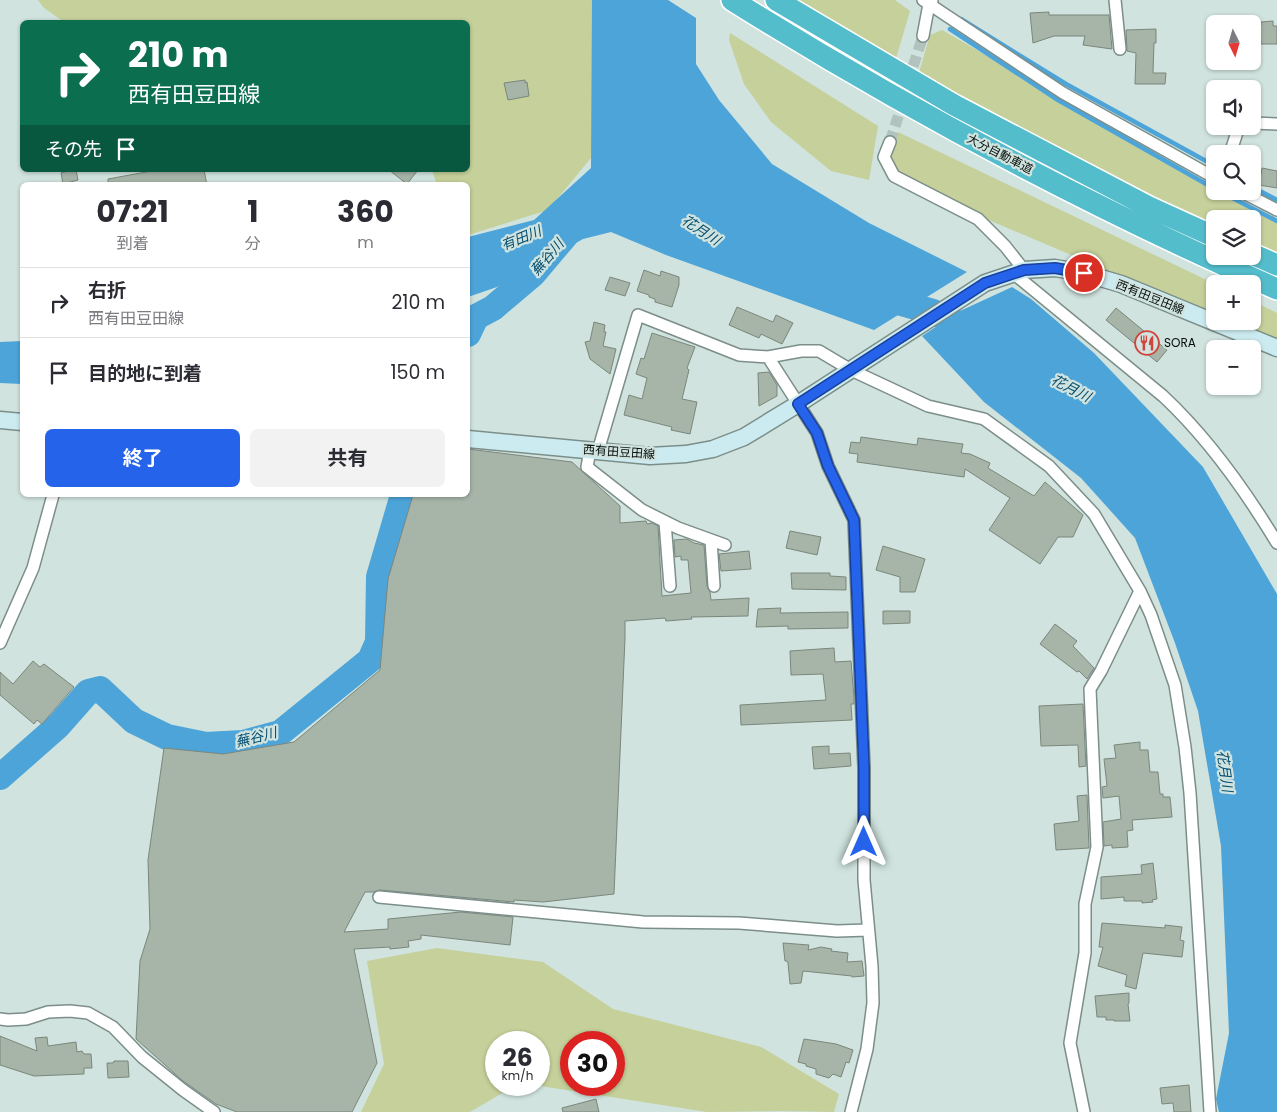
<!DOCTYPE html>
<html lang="ja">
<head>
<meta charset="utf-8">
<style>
	:root { --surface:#fff; --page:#f2f2f3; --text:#2b2b33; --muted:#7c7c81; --line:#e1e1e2; --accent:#2563eb }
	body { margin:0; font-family:Poppins,"Noto Sans JP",sans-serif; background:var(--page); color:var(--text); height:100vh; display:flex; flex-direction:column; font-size:19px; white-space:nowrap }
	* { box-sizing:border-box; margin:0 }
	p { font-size:16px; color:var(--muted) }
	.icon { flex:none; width:28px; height:28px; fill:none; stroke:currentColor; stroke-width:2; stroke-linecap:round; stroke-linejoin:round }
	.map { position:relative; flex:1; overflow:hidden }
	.sheet { position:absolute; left:20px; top:182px; width:450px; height:315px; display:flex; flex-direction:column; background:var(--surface); border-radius:8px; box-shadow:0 1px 4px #0004 }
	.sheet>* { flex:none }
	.banner { position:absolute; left:20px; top:20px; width:450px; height:152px; border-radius:8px; box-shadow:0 1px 4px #0004; background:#0b6e4f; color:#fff; overflow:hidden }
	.needle { width:32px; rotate:175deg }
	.buttons { position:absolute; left:1206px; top:15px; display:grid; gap:10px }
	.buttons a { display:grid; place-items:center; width:55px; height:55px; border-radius:8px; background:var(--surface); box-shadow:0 1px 4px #0004; font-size:25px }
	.speed { position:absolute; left:485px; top:1031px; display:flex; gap:10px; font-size:25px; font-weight:700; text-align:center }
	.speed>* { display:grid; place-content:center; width:65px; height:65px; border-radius:50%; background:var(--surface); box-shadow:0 1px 4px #0004; line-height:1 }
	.speed small { font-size:12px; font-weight:400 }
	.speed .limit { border:8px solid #d22; background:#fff; color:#111 }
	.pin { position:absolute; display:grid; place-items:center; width:42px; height:42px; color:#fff; margin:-21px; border:2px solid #fff; border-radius:50%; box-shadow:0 1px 5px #0007 }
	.me { position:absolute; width:55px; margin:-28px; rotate:0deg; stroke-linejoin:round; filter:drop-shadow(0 0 4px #0008) }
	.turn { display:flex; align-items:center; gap:18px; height:105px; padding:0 25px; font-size:22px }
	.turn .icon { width:65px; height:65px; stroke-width:2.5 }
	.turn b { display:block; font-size:35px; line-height:42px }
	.then { display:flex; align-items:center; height:48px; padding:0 25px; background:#0003; gap:10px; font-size:19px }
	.eta { display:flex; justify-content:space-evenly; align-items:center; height:85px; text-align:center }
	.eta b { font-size:30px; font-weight:700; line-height:35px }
	.primary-button { display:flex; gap:10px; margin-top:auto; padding:10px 25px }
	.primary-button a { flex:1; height:58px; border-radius:8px; background:var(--accent); color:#fff; font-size:20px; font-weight:700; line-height:58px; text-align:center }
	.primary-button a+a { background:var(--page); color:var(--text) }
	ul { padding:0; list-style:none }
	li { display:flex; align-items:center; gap:15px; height:70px; padding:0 25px; border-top:1px solid var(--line) }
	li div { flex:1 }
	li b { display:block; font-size:19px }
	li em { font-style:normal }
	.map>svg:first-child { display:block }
</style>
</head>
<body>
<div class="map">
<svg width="1277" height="1112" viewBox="0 0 1277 1112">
	<rect width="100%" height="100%" fill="#d0e3de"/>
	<!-- green -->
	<path fill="#c5d09a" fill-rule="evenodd" d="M38,0H596L605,141L548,210L468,235V185H437L432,170H468V22H64L44,8Z
		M765,0H895L910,11L892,72Z
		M942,30L1215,187V191H1222L1277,223V263L1253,251L1252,219H1215V233L916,83L930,35Z
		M730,33L878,126L869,180L831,171L771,122L744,84L729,40Z
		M898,132L1215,284V316L984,218L899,174L891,155Z
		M1253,301L1277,313V342L1227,321H1252Z
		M437,948L543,962L613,1009L761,1047L839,1094L834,1112L784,1111L707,1112L534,1085H539V1042H496V1085H516L470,1112H361L384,1064L367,961ZM614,1042V1085H571V1042Z"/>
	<!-- water -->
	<path fill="#4ca4d9" d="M592,0H668L696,18V64L719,100L772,164L869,223L967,272L874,330L666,255L611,232L583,239L497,287L468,297V237L534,220L591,168Z
		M1012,287L1031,299L1094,353L1203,467L1277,594V1112H1219L1216,1099L1229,1033L1221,846L1198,711L1175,643L1135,538L1081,478L984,402L922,336L960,311Z
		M22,341V384L0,383V342Z"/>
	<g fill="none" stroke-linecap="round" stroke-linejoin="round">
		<!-- stream -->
		<path stroke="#4ca4d9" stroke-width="4.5" d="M961,19L1066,84L1215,166
			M950,29L1058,100L1215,189
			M1252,187L1277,200
			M1219,191L1277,221"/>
		<!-- river -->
		<path stroke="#4ca4d9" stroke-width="26" d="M877,296L933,312L981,334
			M468,334L476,317L493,308L533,274L566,235
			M0,777L58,726L88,692L100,689L134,721L167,737L206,745L243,743L280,733L370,660L378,642L379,577L403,495"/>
	</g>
	<!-- building -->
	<path fill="#a7b4a8" stroke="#7b877c" d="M1049,12V15H1109L1112,49L1083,45L1085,36H1054L1033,43L1030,13Z
		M1273,21V26H1277V44H1261L1259,24L1261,25V22Z
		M1156,29V43H1154L1153,73H1166L1165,84H1135L1136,53L1127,51L1126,30Z
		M525,80V83L527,82L529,96L508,100L504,83Z
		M1262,168L1277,171V188L1259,185Z
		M71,170H76L78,180L63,184L61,173Z
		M157,170H204L207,185H108V179Z
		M389,170H418L407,184Z
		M644,270L660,276L661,271L679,277V285L672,307L655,302V299L649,297V295L637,291Z
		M610,277L630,283L625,296L605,290Z
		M737,307L773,322L776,315L793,323L782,344L761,334L759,338L729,325Z
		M1116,308L1167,350L1157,362L1106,320Z
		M594,322L605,325L604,332H606L603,346L616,349L610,374L590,359L585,342L590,341Z
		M652,333L695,347L687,368L689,370L682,399L697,402L690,434L671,430L672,427L624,415L629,395L642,399L647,378L636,374L641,358L644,359Z
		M769,372L777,385V396L759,406L758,373Z
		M861,437L917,445L918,438L963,444L961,453L970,454L990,463L988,468L1034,496L1045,482L1083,515L1073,537H1058L1040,564L989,530L1010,498L965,469L964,477L857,462L858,454L849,453L851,442L860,443Z
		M468,449L572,462L620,506V523L646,521L647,524L652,523L658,526L662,596L691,593L688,560H681V556L675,557L674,540L687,539L694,543L704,545L707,586L710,592L711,600L749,598L748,616L691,617L692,619L666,621L665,618L625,621V638L614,894L543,902L514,900V902L380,890L373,892H365L344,932L388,929V919L461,912L513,917L510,945L421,935V939L408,941L409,947L390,949V947L354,949L377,1063L352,1112H237L216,1104L183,1081L136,1039L140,961L150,929L148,860L164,748L223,754L294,742L380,670L388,579L413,495H468Z
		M790,531L821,537L817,555L786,548Z
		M883,546L925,559L915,592H900V577L876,570Z
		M749,551L751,569L721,571L719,554Z
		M791,573H830V576L846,577V590L792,589Z
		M781,608L780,613L848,612V628L788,629V626L756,627L758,609Z
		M883,611H910V623L883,624Z
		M1055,624L1077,641L1073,646L1094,668L1087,679L1079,671L1077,672L1040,644Z
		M834,648L835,662L851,661L854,698V704H851L852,720L741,725L740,705L826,700L823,674L791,675L790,651Z
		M33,661L40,667L44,664L74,687L42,724L37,720L34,724L0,695V672L13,684Z
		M1083,704L1086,766L1079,767L1078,745L1041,746L1039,706Z
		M1140,742V750H1148L1150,772H1158L1160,794H1163V797H1170L1172,817L1132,820L1133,830L1127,831L1128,847L1112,848V845L1104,846L1103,822L1121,819L1119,796L1103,798L1102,787L1107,786L1104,759L1116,758L1114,745Z
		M829,746V754L850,753L851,766L814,769L812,747Z
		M1087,795L1089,848L1056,850L1054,824L1079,821L1077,796Z
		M1153,863L1157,899L1152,900L1153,902L1142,903V901H1124V897L1101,899V877L1142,874L1141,865Z
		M1102,923L1165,928V925L1182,927L1180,940L1184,941L1182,957L1143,953L1136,989L1125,986L1127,975L1098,966L1103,947H1099Z
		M783,943L809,945L808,950L821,947L832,949L831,951L848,953L847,962L862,961L864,976L852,977V976L803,971L801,983L790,984L788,963L787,961H785Z
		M1129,993V1003L1128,1004L1130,1021H1114V1020H1106V1017H1097L1095,996Z
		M0,1036L37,1051L35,1038L47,1037L48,1046L76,1042L77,1052L82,1051L84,1054H91L92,1068H84V1074L34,1076L0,1065Z
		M804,1039L836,1044L853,1050L849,1063L846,1062L841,1077L833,1074L829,1078L816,1074V1069L806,1066V1064L798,1062Z
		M114,1061H128L129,1077L108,1078L107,1063H113Z
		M1189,1085L1191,1112H1174L1173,1103L1162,1104L1160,1088Z
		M596,1099L599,1112H563L562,1108Z"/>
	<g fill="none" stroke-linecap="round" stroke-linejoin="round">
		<!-- street-tunnel -->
		<path stroke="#b2c3be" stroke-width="11" stroke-dasharray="11 5.5" stroke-linecap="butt" d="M908,82L923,36
			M890,142L904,98"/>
		<!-- street casing -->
		<g stroke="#7c8e89" stroke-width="14">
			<path id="street" d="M923,0L1063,93L1215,178
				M1115,0L1120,49
				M923,36L929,4L932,1
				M1252,123L1277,124
				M890,142L884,157L894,176L978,219L1005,246L1024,270
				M1230,154L1239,126
				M1240,191L1277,210
				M1013,273L1163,396C1208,438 1245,490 1277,543
				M768,357L817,433L828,466L854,520L864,768V880L872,966L873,1003L867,1049L851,1112
				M590,450L587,467L642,510L678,528L725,545
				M598,451L638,315L739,355L768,357L801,351H819L851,370L928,406L984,419L1049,466L1094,514L1140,591L1151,615L1175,685L1185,747L1190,793L1210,1112
				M665,522L670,586
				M711,540L714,586
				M0,643L33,568L53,495
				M379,897L643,922L739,923L837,931L868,930
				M0,1019L8,1020L26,1019L48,1012L70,1011L88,1013L113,1027L142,1057L183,1090L214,1112
				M1084,1112L1070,1043L1085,953V904L1097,847L1090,689L1101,671L1140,591"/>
		</g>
		<!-- secondary casing -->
		<g stroke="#7c8e89" stroke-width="19">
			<path id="secondary" d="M0,420L22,422
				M468,439L650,456L686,454L713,449L744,437L798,404L985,283L1024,270L1055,268L1084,273L1121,284L1277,348"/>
		</g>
		<!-- highway casing -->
		<g stroke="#fff" stroke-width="24">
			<path id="highway" d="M732,0C906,109 1089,206 1277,289
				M776,0L954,105L1149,207L1215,237
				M1252,254L1277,265"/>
		</g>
		<!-- street -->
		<use href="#street" stroke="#fff" stroke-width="11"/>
		<!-- secondary -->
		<use href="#secondary" stroke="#ccebf0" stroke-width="16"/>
		<!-- highway -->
		<use href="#highway" stroke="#54bdcc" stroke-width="21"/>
	</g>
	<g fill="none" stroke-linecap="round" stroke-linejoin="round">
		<!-- route casing -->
		<g stroke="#184099" stroke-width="12">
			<path id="route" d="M864,842V768L854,520L828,466L817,433L798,404L985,283L1024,270L1055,268L1084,273"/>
		</g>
		<!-- route -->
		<use href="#route" stroke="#2563eb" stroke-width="9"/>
	</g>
	<!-- icons -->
	<defs>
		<g id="restaurant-ring" transform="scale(1.25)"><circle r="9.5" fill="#d0e3de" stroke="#d2443b" stroke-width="1.5"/><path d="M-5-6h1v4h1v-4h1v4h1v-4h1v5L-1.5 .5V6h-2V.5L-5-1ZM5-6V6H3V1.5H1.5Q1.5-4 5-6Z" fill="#d2443b"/></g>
	</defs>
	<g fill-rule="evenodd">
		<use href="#restaurant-ring" x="1147" y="343"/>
	</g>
	<g text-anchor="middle" stroke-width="4.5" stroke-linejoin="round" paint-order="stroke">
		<!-- street labels -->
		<g font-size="12" fill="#070d0b" stroke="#d0e3de">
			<text transform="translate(1000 154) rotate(27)" y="4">大分自動車道</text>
			<text transform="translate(1150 297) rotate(22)" y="4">西有田豆田線</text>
			<text transform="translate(619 452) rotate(4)" y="4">西有田豆田線</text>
		</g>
		<!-- poi labels -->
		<g font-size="12" fill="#070d0b" stroke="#d0e3de" text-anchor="start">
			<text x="1164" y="347">SORA</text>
		</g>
		<!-- water labels -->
		<g font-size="14" font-style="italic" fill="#044e71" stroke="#d0e3de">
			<text transform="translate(701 230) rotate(33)" y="5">花月川</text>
			<text transform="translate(521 238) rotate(-22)" y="5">有田川</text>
			<text transform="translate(547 257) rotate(-49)" y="5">蕪谷川</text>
			<text transform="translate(1071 388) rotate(27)" y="5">花月川</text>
			<text transform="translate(256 737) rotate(-14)" y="5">蕪谷川</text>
			<text transform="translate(1225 771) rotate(82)" y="5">花月川</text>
		</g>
	</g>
</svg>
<div class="buttons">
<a><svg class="needle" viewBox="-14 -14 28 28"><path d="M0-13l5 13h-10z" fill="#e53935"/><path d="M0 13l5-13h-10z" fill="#7c7c81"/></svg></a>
<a><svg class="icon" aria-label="sound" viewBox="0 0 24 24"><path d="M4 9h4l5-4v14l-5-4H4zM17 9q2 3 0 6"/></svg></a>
<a><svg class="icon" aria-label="search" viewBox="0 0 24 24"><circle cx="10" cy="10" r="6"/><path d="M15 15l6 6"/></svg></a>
<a><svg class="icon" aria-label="layers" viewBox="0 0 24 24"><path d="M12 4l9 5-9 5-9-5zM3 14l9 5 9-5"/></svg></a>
<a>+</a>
<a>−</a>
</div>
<div class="speed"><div>26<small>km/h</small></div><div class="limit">30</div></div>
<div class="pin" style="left:1084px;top:273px;background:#d93025"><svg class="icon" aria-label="arrive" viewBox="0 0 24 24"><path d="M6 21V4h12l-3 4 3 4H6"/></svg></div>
<svg class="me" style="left:864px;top:842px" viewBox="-20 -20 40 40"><path d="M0-17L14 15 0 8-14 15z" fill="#2563eb" stroke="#fff" stroke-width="4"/></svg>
<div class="banner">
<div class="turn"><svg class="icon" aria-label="right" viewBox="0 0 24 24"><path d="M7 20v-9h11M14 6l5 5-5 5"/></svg><div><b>210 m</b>西有田豆田線</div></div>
<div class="then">その先<svg class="icon" aria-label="arrive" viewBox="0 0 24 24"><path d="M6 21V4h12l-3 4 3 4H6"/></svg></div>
</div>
<section class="sheet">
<div class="eta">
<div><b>07:21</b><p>到着</p></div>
<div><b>1</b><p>分</p></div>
<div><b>360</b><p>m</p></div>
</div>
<ul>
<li><svg class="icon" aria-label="right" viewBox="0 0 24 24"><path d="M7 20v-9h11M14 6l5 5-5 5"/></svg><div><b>右折</b><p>西有田豆田線</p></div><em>210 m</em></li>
<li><svg class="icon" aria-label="arrive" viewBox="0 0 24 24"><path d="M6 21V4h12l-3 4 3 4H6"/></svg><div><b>目的地に到着</b></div><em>150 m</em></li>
</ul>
<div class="primary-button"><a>終了</a><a>共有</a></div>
</section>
</div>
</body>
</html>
